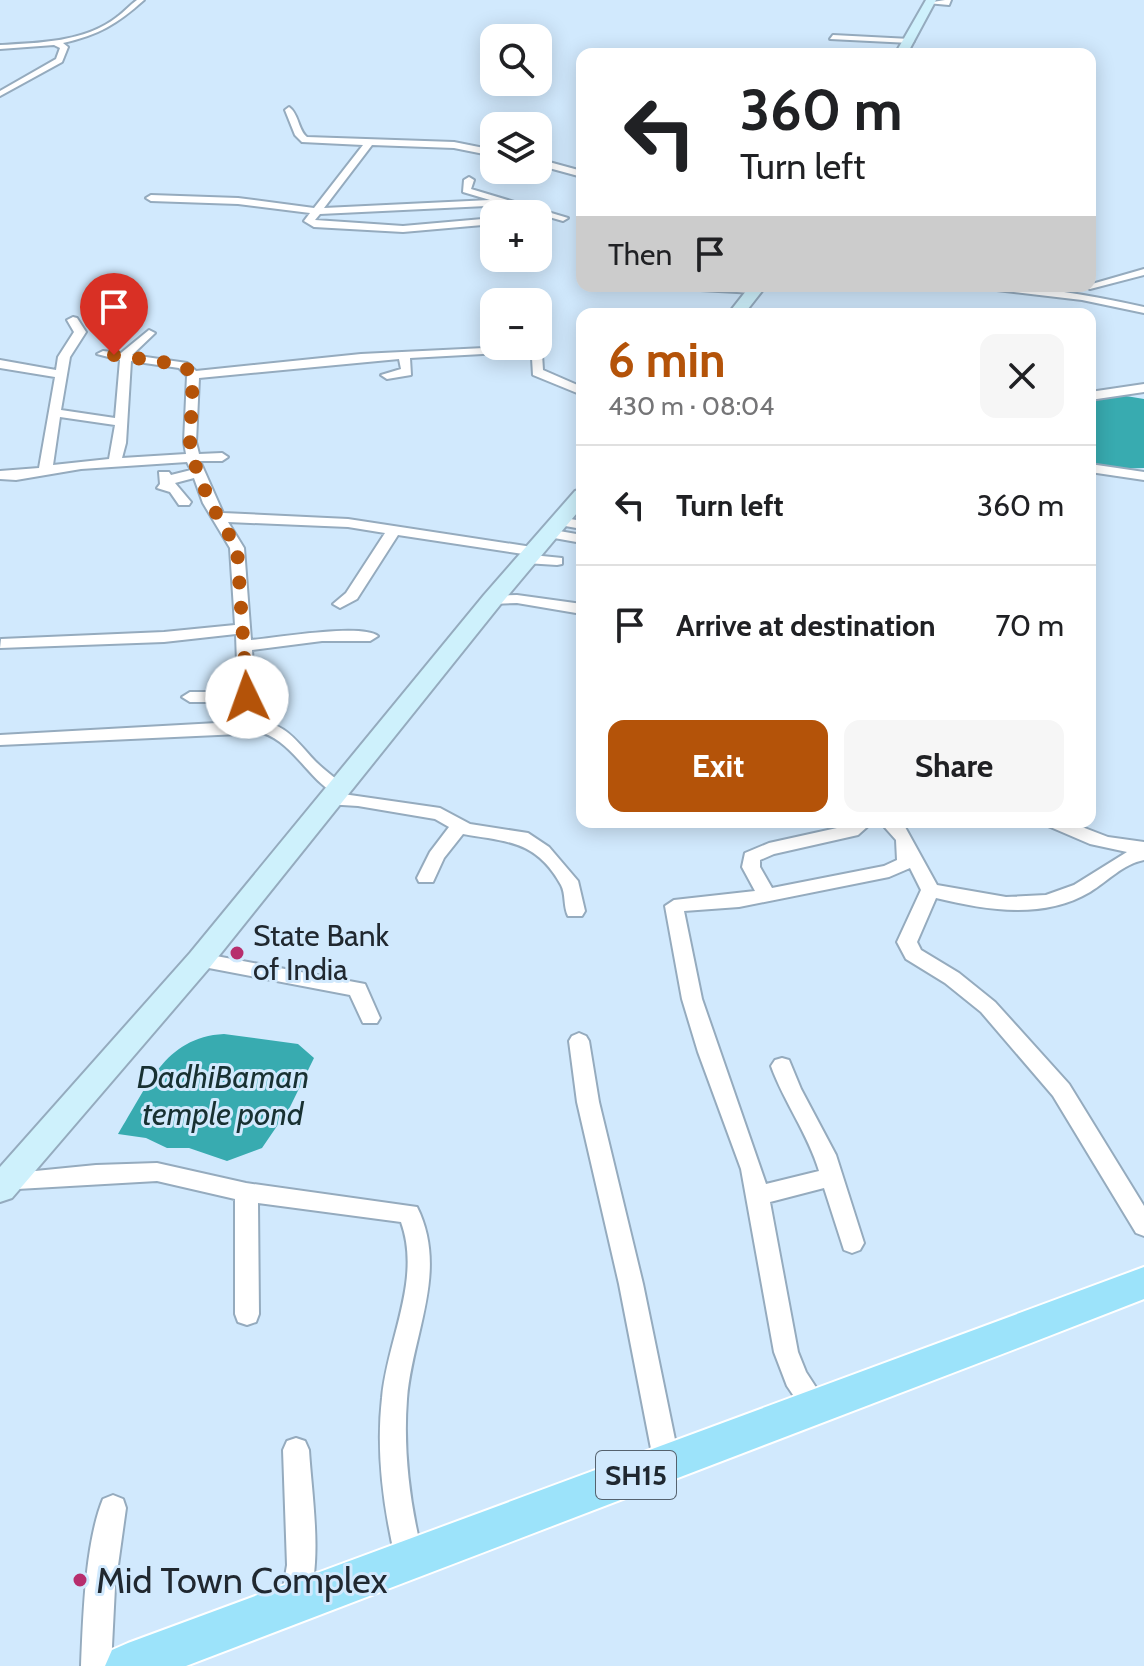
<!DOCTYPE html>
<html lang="en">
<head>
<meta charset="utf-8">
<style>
	:root { --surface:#fff; --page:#f6f6f6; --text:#202124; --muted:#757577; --line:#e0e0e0; --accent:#b45309 }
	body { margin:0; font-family:Cabin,sans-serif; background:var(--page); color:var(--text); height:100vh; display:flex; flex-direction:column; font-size:30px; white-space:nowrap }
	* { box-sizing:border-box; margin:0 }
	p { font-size:26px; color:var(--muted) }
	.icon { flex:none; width:44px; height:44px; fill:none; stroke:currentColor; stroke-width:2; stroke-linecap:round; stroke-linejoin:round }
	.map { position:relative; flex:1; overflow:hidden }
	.drawer { position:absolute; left:576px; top:308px; width:520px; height:520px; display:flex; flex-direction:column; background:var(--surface); border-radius:16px; box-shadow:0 4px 20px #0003 }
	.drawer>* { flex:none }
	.banner { position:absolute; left:576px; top:48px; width:520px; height:244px; border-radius:16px; box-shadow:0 4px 20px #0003; background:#fff; color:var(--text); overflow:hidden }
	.buttons { position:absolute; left:480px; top:24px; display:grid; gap:16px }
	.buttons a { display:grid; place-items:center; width:72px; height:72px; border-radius:16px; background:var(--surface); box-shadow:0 4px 20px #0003; font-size:40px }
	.pin { position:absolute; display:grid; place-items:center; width:68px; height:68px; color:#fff; margin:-82px -34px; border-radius:50% 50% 50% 0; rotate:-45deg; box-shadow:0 0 8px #0007 }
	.pin .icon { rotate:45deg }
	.me { position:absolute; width:88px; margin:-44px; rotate:357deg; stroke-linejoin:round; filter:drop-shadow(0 0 6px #0008) }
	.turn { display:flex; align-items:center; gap:28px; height:168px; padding:0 32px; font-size:36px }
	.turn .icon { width:104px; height:104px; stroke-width:2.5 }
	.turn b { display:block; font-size:56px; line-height:68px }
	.then { display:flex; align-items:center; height:76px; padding:0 32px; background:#0003; gap:16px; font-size:30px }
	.round { display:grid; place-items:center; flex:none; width:84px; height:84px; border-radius:16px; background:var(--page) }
	.headline { display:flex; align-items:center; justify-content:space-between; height:136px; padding:0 32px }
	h1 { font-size:48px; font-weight:800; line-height:60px; color:var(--accent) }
	.primary-button { display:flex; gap:16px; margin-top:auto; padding:16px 32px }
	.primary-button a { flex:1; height:92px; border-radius:16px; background:var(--accent); color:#fff; font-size:32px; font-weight:800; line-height:92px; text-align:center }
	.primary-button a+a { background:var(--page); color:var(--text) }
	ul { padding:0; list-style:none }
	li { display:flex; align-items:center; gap:24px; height:120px; padding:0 32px; border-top:2px solid var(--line) }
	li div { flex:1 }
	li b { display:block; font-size:30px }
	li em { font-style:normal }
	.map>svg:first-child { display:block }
</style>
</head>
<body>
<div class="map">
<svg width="1144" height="1666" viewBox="0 0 1144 1666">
	<rect width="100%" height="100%" fill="#d1e9fd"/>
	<!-- water -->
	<path fill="#38abb0" d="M1090,390L1144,399V468L1113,469L1090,464Z
		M224,1034L298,1044L314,1058L290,1107L262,1148L227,1161L189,1148H167L146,1138L118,1134C147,1088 164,1037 224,1034Z"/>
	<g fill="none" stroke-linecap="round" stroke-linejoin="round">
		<!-- street casing -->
		<g stroke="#95abbe" stroke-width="4">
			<path id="street" d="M137,0H144C117,24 99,35 63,43L68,47L62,62L0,96V91L56,59L60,48L54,45L0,49V45C39,43 85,42 117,17C124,12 130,5 137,0Z
				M945,0H951L949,5L927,3Z
				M833,35L910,39L914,41L910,43L830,39Z
				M289,107C299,114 298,130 307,137L454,142L494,150V156L454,148L372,145L324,208L490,200L463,192L464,180L469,177L474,180L471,189L568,218L563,221L507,205L320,214L315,220L403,226L494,218V224L403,232L314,227L304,221L310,213L238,204L151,201L146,198L151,195L238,198L314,208L363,145L302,142L295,135L285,110Z
				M538,159L582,171V177L538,165Z
				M1144,269V275L1090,289L1085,286Z
				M677,286H741L760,290L755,293L682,289Z
				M983,286C1038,286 1090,295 1144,307V313L1082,300L988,289Z
				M73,317L77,318L86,332L70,357L61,410L115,418L120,360L97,354L103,351L121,353L149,330L155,333L132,355L187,363L196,371L361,354L525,346L542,354L543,370L582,387V395L533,375L532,358L518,352L410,358L411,375L387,379L381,375L401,369L399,359L199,378L196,442L199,454L222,453L228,457L222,461H200L223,513L348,519L532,547L539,551L532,555L562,558V564L557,565L525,563L518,559L520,556L530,555L398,535L357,599L340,608L333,604L346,593L385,533L348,527L228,522L244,548L251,640C275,638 362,623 378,636L370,641H322L252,650L255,697L252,721C286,722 294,739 315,761C324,770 335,778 345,786L348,790L343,794L440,808L470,824L528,833L549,847L578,881L585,911L582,916H568C563,906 566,894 561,885C536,840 507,842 463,834L444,858L433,882H419L417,878L430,852L449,827L435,819L358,806L326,804L323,800L326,796L335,794C308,778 293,743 263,733L0,745V735L235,722L237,702H190L182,697L190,692H238L236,634L164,642L0,648L1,639L164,632L235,625L230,548L203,503L194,478L175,483L191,502L189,505H179L170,492L157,488L160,484L159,472H169L171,475L191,470L187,462L81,469L16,480L0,479V471L39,468L55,377L0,368V360L56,370L58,357L74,332L67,320ZM131,361L179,368L187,376L184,442L186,454L122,458L126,443ZM60,417L115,425L109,459L53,465Z
				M1144,384V392L1090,400V392Z
				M1090,464L1144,472V480L1090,472Z
				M559,517L582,521V529L554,524L552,521Z
				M548,529L582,535V543L543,536V530Z
				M517,595L582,604V614L517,603L492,604L485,600L492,596Z
				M848,822H866L867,827L858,835L774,854L760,860V867L772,888L884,866L897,860L896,840L880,822H900L905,827L937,885L1006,897L1046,895L1074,885L1127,852L1090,844L1048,826L1045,822H1069L1108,837L1144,842V860C1123,864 1108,881 1090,892C1043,920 986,910 936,898L917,942L921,950L959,973L995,1002L1069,1084L1144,1206V1236L1136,1233L1053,1096L981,1012L945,983L906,959L897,942L921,890L910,868L889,877L739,907L684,911L702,999L766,1184L819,1171C808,1134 784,1102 771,1066L775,1060L782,1058L789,1060L801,1089L836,1155L864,1243L860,1250L852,1253L844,1250L824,1188L770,1202L798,1352L806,1372L830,1409L826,1417L817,1421L808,1417L787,1386L774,1352L741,1169L698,1052L682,999L665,906L674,900L755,891L742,867L745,853L769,843L846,826Z
				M200,953L365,984L380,1018L377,1023H363L350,995L193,965L190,960L193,955Z
				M579,1033L586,1036L589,1041L599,1102L643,1284L680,1464L676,1473L667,1476L658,1473L654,1464L619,1284L577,1102L569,1041L572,1036Z
				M157,1163L246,1183L417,1207C449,1271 412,1334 407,1399C403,1452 410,1505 423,1557L419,1567L409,1571L399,1567L395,1557C383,1505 376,1451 382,1398C387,1340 422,1280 401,1222L258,1203L259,1314L256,1322L247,1325L238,1322L235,1314V1199L157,1181L0,1190V1176L5,1174L96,1165Z
				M296,1438L305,1441L309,1450C312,1499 324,1566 305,1611L295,1615L285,1611L281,1601L287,1565L283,1450L287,1441Z
				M113,1495L123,1499L126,1508L115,1587L111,1666H81C83,1618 85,1543 103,1499Z"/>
		</g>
		<!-- secondary casing -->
		<g stroke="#95abbe" stroke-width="4">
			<path id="secondary" d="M926,0H936L907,54H895Z
				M750,286H766L744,314H728Z
				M582,489V507L500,605L210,967L12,1198L0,1202V1167L190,953L484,595L575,491Z"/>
		</g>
		<!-- primary casing -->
		<g stroke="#fff" stroke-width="4">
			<path id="primary" d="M1144,1267V1299L1031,1343L186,1666H105L112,1650L128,1643Z"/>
		</g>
		<!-- street -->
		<use href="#street" fill="#fff" fill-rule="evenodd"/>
		<!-- secondary -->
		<use href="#secondary" fill="#cef1fc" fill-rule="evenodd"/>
		<!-- primary -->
		<use href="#primary" fill="#9ce3fa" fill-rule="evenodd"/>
	</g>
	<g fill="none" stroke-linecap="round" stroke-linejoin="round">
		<!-- route -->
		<path stroke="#b45309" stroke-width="14" stroke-dasharray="0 25.2" d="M114,355L183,365L193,375L190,442L194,462L210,503L237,548L247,697"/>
	</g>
	<!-- markers -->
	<g fill="#b72e6d" stroke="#d1e9fd" stroke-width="3">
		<circle cx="237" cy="953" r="8"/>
		<circle cx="80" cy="1580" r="8"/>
	</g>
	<g text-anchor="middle" stroke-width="6" stroke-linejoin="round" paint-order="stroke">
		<!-- shield labels -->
		<rect fill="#d1e9fd" stroke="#55626e" stroke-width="2" x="596" y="1451" width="80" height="48" rx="6"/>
		<g font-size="28" font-weight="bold" fill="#202830">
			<text x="636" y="1485">SH15</text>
		</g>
		<!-- poi labels -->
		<g font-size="30" fill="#202830" stroke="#d1e9fd" text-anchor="start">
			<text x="253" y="946">State Bank<tspan x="253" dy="34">of India</tspan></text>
		</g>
		<!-- water labels -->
		<g font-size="32" font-style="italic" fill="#183132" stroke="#d1e9fd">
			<text x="223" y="1088">DadhiBaman<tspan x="223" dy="37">temple pond</tspan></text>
		</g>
		<!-- near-poi labels -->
		<g font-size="36" fill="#202830" stroke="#d1e9fd" text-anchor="start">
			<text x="96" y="1593">Mid Town Complex</text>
		</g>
	</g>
</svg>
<div class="buttons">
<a><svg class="icon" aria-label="search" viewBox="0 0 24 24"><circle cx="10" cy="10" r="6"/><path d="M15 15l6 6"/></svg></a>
<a><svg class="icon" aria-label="layers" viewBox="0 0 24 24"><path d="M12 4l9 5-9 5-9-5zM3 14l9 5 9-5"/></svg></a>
<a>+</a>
<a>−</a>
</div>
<div class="pin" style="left:114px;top:355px;background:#d93025"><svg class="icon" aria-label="arrive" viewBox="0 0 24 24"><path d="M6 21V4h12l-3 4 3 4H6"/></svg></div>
<svg class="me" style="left:247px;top:697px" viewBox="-20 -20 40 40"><circle r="19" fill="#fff"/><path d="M0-13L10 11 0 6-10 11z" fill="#b45309"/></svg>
<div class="banner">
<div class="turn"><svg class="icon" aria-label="left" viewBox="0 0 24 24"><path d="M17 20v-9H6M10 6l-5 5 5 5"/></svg><div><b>360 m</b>Turn left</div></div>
<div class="then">Then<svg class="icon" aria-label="arrive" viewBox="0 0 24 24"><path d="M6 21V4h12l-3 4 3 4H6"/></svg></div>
</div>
<section class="drawer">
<div class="headline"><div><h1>6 min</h1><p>430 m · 08:04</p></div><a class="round"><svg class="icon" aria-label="close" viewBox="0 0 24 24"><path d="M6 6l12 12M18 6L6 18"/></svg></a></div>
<ul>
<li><svg class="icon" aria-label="left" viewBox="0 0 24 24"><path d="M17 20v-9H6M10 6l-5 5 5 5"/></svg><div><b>Turn left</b></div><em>360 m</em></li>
<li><svg class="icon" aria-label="arrive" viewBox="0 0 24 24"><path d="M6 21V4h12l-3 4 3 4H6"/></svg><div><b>Arrive at destination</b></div><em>70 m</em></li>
</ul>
<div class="primary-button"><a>Exit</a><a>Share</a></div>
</section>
</div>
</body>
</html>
